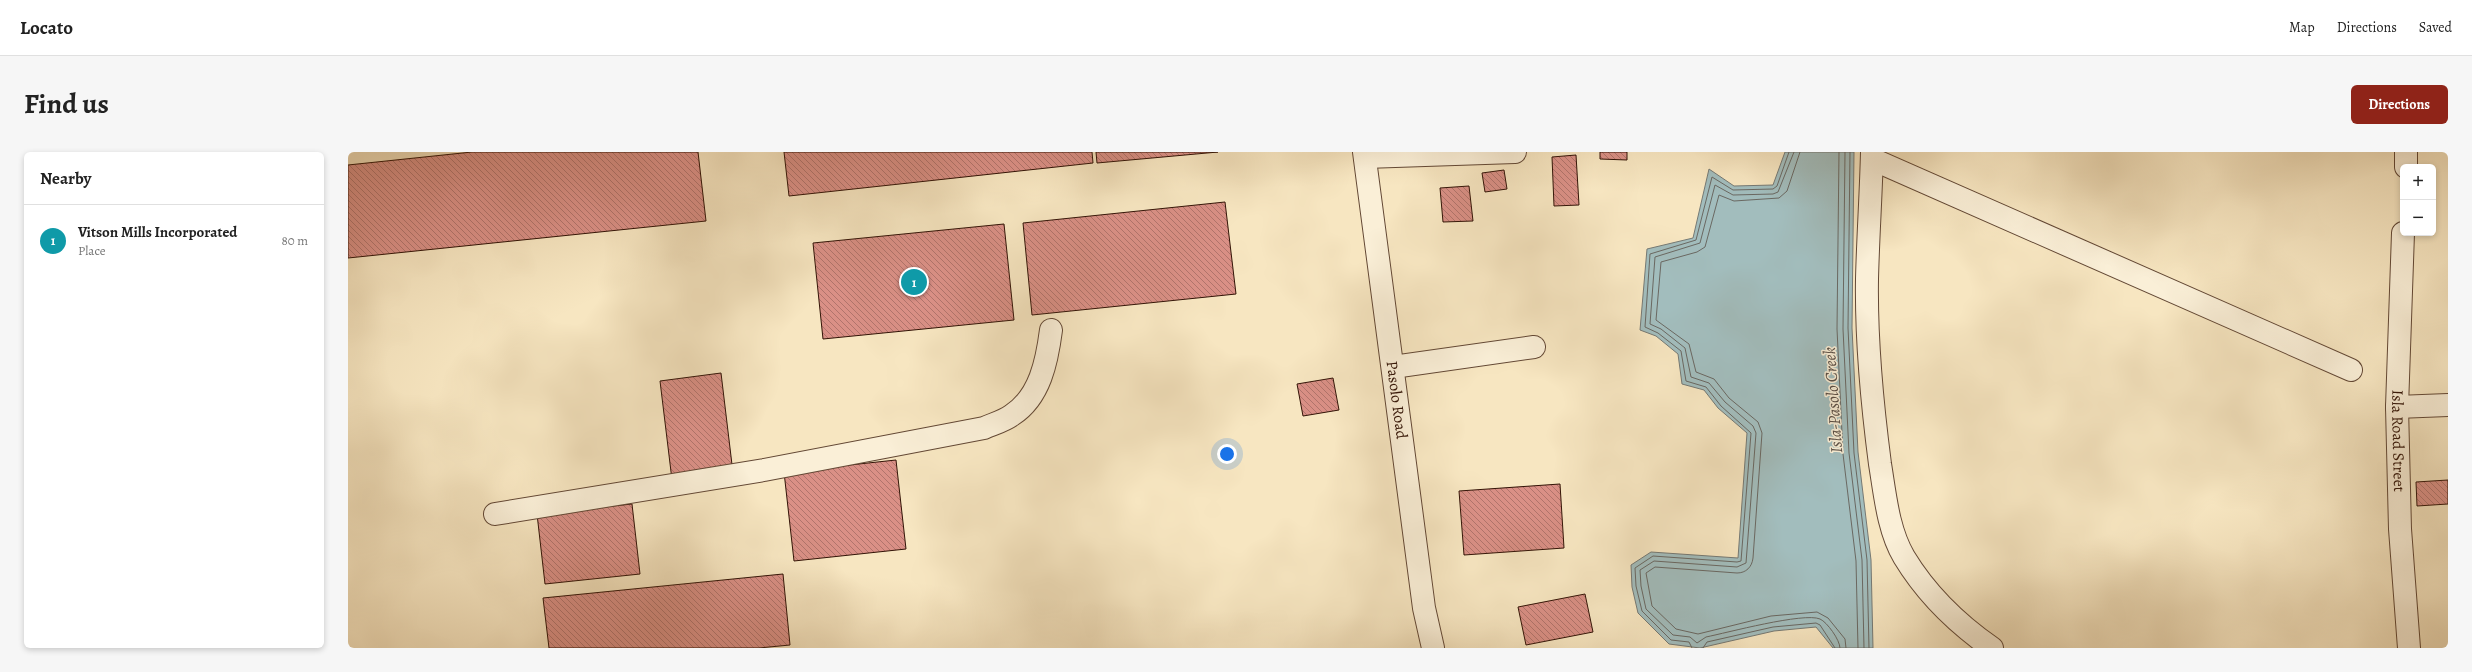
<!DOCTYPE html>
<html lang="en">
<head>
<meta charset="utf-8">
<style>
	:root { --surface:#fff; --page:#f6f6f6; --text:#222; --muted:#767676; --line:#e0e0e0; --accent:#8f2418 }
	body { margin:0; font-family:Alegreya,serif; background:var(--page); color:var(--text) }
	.controls { position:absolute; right:12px; top:12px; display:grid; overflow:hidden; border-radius:6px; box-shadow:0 2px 6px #0003 }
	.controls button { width:36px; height:36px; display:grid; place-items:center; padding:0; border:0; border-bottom:1px solid var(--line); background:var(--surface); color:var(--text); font:20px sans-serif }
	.you { position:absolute; left:879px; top:302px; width:14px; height:14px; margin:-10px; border:3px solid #fff; border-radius:50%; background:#1a73e8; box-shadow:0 0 0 6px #1a73e833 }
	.badge { display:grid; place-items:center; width:26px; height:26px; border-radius:50%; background:var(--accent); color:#fff; font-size:13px; font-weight:700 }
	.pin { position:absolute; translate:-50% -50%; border:2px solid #fff; box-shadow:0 1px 4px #0006 }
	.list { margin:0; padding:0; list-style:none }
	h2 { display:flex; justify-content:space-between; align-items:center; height:52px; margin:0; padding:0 16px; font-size:17px }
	h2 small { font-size:13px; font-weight:400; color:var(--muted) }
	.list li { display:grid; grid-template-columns:26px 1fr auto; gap:12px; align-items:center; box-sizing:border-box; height:72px; padding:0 16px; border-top:1px solid var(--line) }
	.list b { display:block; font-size:15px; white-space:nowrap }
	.list p { margin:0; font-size:13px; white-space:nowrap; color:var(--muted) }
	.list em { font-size:13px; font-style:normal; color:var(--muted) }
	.map { position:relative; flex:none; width:2100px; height:496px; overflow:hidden; border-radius:6px }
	header { display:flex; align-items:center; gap:24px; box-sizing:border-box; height:56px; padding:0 20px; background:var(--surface); border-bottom:1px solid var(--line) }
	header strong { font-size:19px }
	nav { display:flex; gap:22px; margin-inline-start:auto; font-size:14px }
	.intro { display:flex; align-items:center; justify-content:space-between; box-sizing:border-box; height:96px; padding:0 24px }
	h1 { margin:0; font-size:28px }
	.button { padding:10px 18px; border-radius:6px; background:var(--accent); color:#fff; font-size:14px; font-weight:700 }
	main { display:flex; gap:24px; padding:0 24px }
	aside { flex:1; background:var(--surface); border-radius:6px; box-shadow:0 2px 6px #0003 }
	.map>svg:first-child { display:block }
	.water { fill:#a2bdbd; stroke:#757974 }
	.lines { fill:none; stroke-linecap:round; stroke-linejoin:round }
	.shore { stroke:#6a6862; stroke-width:1 }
	.building { fill:url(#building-back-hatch); stroke:#321306 }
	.minor-casing { stroke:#634835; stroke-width:24 }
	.minor { stroke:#faefd7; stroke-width:22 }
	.labels { text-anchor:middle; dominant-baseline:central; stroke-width:3; stroke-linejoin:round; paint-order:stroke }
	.street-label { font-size:16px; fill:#321306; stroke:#faefd7 }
	.water-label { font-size:17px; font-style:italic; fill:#594e46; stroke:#faefd7 }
</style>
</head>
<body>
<header>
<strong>Locato</strong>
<nav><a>Map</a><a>Directions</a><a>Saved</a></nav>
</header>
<div class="intro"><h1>Find us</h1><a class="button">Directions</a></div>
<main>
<aside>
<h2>Nearby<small></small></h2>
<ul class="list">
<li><span class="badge" style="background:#0f9aa8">1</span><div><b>Vitson Mills Incorporated</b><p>Place</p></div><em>80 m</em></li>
</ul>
</aside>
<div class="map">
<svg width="2100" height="496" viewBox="0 0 2100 496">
	<defs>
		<pattern id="building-back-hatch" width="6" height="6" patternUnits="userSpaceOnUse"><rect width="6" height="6" fill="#da9086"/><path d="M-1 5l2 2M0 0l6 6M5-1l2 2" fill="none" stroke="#b1746c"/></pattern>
	</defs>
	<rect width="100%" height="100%" fill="#f7e6c1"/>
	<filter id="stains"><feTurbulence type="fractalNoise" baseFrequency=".005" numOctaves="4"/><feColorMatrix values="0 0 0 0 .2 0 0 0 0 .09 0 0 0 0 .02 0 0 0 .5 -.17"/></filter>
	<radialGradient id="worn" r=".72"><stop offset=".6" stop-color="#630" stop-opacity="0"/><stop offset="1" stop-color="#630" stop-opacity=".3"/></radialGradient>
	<path class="water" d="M1437,0H1506L1504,176L1510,300L1523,408L1525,496H1485L1468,475L1426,479L1352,496L1321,492L1290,461L1284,435L1283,413L1303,400L1390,406L1399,281L1370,256L1356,238L1334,232L1330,202L1308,184L1292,178L1299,97L1345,86L1361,17L1386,34L1425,33Z"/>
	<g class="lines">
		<g class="shore">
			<path d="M1446,0L1430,40L1425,42L1385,43L1367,33L1352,91L1307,105L1302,172L1313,177L1337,196L1343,225L1361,231L1377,250L1405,274L1408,281L1398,411L1389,415L1306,409L1292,418L1293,434L1298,457L1325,483L1342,485L1349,491L1358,485C1378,481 1456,460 1472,467C1479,470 1492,488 1492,496"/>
			<path d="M1452,0L1439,39L1431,46L1386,49L1371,43L1357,95L1349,100L1313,110L1308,168L1341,192L1348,220L1366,227L1381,246L1410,270L1414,281L1405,406C1404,415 1398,421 1389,421L1307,415L1298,421L1304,454L1328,477L1350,482L1423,464L1469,460L1480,466L1497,487L1498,496"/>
			<path d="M1491,0L1489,177L1495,302L1508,409L1510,496"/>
			<path d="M1497,0L1495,177L1501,301L1514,408L1516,496"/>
			<path d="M1502,0L1500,176L1506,301L1519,408L1521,496"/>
			<path d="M1344,496L1341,490L1323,488L1294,459L1288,434L1287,416L1305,404L1389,410L1393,409L1403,281L1373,254L1358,235L1338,229L1333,199L1310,181L1297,175L1302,102L1348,88L1364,25L1385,38L1425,37L1429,34L1441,0"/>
			<path d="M1355,496L1359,490L1425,475L1468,471L1472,473L1487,496"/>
		</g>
	</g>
	<g class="building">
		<path d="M124,0H350L358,69L0,106V13Z"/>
		<path d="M436,0H744L745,11L441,44Z"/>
		<path d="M748,0H870L749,11Z"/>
		<path d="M1252,0H1279V8L1252,7Z"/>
		<path d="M1228,3L1231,53L1206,54L1204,5Z"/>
		<path d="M1156,18L1159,37L1137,40L1134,21Z"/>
		<path d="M1121,34L1125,69L1095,70L1092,36Z"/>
		<path d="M877,50L888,142L684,163L675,71Z"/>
		<path d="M656,72L666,168L475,187L465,91Z"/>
		<path d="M373,221L385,321L324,328L312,229Z"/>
		<path d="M985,226L991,258L955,264L949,232Z"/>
		<path d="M548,308L558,397L446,409L436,320Z"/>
		<path d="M2100,328V352L2069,354L2068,330Z"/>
		<path d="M1212,332L1216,396L1116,403L1111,339Z"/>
		<path d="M284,352L292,422L197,432L189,362Z"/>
		<path d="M435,422L442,493L411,496H201L195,446Z"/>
		<path d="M1237,442L1245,480L1178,493L1170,455Z"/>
	</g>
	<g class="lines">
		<g class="minor-casing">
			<g id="minor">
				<path id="s1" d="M1016,0L1076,456L1085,496"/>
				<path d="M1524,0C1523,42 1520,85 1519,127C1518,188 1524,251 1532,312C1537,342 1540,378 1556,405C1579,443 1608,471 1644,496"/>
				<path d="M1017,5L1167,0"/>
				<path d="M1524,7L2003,218"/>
				<path d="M2058,15V0"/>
				<path id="s2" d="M2055,81L2049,255L2052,377L2061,496"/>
				<path d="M1045,215L1186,195"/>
				<path d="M2049,255L2100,253"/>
				<path d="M147,362L416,318L636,276C645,272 656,269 664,263C692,245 699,209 703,178"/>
			</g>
		</g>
		<use href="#minor" class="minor"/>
	</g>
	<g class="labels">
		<g class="street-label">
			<text stroke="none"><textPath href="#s1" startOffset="250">Pasolo Road</textPath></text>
			<text stroke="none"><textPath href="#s2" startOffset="208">Isla Road Street</textPath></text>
		</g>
		<g class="water-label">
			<text transform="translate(1485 248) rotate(-94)">Isla-Pasolo Creek</text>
		</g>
	</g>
	<rect width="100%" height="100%" filter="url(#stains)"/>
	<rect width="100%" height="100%" fill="url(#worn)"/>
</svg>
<div class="controls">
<button>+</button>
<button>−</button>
</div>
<div class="you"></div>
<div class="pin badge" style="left:566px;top:130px;background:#0f9aa8">1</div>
</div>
</main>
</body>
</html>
